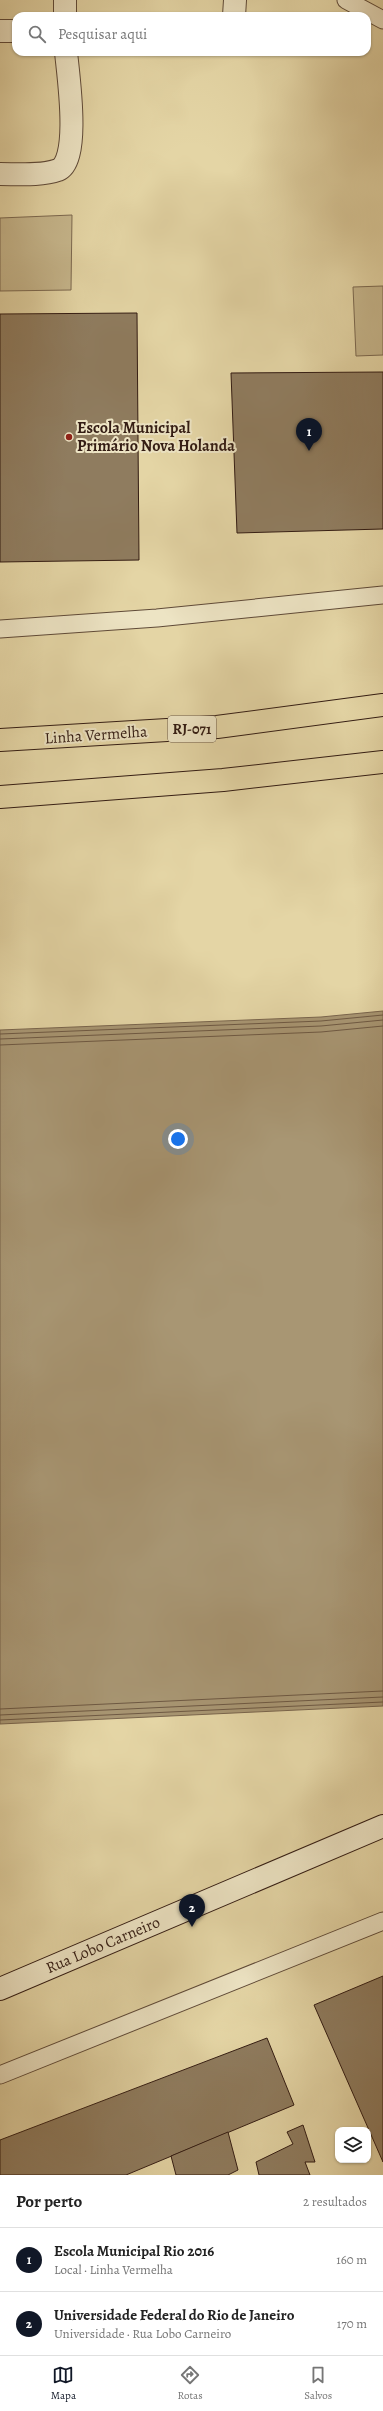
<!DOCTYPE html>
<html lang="pt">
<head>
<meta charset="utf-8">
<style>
	:root { --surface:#fff; --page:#f2f2f2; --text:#222; --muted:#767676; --line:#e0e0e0; --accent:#111827 }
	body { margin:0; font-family:Alegreya,serif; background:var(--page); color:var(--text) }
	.controls { position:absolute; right:12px; bottom:12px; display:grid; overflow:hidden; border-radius:8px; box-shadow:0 1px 3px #0004 }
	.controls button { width:36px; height:36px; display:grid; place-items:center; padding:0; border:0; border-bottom:1px solid var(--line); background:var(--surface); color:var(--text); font:20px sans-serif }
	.you { position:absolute; left:178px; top:1139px; width:14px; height:14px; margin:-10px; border:3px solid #fff; border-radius:50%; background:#1a73e8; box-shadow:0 0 0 6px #1a73e833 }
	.badge { display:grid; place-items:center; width:26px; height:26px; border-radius:50%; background:var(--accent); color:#fff; font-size:13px; font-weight:700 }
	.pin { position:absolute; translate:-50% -33px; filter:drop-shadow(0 1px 2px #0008) }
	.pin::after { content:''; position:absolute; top:21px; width:14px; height:12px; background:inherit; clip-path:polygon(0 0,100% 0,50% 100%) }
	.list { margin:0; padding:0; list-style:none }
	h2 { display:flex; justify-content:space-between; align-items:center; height:52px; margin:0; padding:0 16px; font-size:17px }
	h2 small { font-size:13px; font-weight:400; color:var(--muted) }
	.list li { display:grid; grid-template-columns:26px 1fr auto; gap:12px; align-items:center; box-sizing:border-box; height:64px; padding:0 16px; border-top:1px solid var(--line) }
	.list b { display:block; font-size:15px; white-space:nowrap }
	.list p { margin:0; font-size:13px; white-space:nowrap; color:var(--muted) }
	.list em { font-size:13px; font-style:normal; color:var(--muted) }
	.icon { flex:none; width:22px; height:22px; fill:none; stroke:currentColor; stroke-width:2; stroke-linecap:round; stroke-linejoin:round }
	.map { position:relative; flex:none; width:383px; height:2175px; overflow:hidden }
	.search { position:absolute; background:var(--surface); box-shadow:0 1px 3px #0004; left:12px; right:12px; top:12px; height:44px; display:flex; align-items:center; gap:10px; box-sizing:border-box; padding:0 14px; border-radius:12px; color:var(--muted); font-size:15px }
	.sheet { height:180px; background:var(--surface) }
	nav { display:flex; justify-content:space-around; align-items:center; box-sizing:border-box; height:56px; border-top:1px solid var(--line); background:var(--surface); font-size:11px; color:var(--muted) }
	nav a { display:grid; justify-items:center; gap:2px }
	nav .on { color:var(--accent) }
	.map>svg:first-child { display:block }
	.green { fill:#c6b68c; stroke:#7c6950 }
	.water { fill:#a89673; stroke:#79654d }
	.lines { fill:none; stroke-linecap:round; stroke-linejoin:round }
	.shore { stroke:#6e5943; stroke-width:1 }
	.building { fill:#8f7c5f; stroke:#331c13 }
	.lane-casing { stroke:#5f4a38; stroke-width:19 }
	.street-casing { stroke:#5f4a38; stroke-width:24 }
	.secondary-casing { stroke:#331c13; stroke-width:24 }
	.highway-casing { stroke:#331c13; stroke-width:24 }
	.lane { stroke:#ede4c4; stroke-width:17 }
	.street { stroke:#ede4c4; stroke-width:22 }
	.secondary { stroke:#ede4c4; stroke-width:22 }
	.highway { stroke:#e4d5a5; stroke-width:22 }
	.poi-dot { fill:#8f2418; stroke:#ede4c4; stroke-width:1.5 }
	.labels { text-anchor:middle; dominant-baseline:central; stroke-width:4; stroke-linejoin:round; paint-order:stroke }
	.shield { fill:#ede4c4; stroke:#6b5848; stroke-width:1 }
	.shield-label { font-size:15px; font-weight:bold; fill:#331c13 }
	.poi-label { font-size:16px; font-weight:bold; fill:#331c13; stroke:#ede4c4; text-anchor:start }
	.street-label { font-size:16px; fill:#331c13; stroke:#ede4c4 }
</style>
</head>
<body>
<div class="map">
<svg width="383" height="2175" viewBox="0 0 383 2175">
	<rect width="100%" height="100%" fill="#e4d5a5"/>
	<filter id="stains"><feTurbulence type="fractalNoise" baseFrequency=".005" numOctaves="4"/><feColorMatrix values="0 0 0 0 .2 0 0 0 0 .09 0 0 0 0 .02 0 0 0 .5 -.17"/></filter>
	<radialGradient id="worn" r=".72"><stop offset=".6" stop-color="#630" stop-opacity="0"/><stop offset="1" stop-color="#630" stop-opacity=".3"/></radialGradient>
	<g class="green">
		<path d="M72,215L71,290L0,291V218Z"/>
		<path d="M383,286V355L356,356L353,287Z"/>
	</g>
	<path class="water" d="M383,1011V1706L0,1724V1030L321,1017Z"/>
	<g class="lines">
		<g class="shore">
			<path d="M0,1034L321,1021L383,1015"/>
			<path d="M0,1039L321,1026L383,1020"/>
			<path d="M0,1045L321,1032L383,1026"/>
			<path d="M0,1709L383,1691"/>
			<path d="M0,1715L383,1697"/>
			<path d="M0,1720L383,1702"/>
		</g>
	</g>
	<g class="building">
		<path d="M137,313L139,560L0,562V314Z"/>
		<path d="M383,372V529L237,533L231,373Z"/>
		<path d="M383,1976V2162L314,2005Z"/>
		<path d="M267,2038L294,2105L126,2175H0V2140Z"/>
		<path d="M303,2125L315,2162H305L310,2175H259L256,2162L293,2144L287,2132Z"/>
		<path d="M228,2132L238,2170L228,2175H176L171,2156Z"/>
	</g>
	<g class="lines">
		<g class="lane-casing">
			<g id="lane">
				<path d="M346,0L383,20"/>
				<path d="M0,629L157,618L383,595"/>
				<path d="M0,2075L383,1921"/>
			</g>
		</g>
		<g class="street-casing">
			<g id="street">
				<path d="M65,0V16"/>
				<path d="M234,16L235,0"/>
				<path d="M0,31H16"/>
				<path d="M0,174C18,174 41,176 58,170C81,161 68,74 66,52"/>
			</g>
		</g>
		<g class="secondary-casing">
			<path id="secondary" d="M0,1989L383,1826"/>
		</g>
		<g class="highway-casing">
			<g id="highway">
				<path d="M0,740L217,727L383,705"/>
				<path d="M0,797L223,780L383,762"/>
			</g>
		</g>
		<use href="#lane" class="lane"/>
		<use href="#street" class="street"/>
		<use href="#secondary" class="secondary"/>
		<use href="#highway" class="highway"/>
	</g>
	<circle class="poi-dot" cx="69" cy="437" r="4"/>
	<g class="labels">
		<rect class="shield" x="168" y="716" width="48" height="26" rx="3"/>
		<g class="shield-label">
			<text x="192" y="729">RJ-071</text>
		</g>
		<g class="poi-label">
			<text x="77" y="428">Escola Municipal<tspan x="77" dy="18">Primário Nova Holanda</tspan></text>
		</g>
		<g class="street-label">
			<text transform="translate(96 735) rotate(-4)">Linha Vermelha</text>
			<text transform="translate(103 1945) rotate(-23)">Rua Lobo Carneiro</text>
		</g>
	</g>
	<rect width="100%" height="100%" filter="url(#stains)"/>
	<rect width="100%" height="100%" fill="url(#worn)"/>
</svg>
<div class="controls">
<button><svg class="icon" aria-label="layers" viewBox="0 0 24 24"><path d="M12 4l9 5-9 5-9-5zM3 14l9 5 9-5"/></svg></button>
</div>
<div class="you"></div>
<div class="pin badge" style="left:309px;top:451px">1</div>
<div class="pin badge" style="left:192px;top:1927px">2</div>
<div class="search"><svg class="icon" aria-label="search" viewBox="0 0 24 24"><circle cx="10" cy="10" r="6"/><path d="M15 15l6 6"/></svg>Pesquisar aqui</div>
</div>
<section class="sheet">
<h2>Por perto<small>2 resultados</small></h2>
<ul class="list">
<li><span class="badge">1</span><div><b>Escola Municipal Rio 2016</b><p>Local · Linha Vermelha</p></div><em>160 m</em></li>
<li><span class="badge">2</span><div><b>Universidade Federal do Rio de Janeiro</b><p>Universidade · Rua Lobo Carneiro</p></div><em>170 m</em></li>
</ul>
</section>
<nav>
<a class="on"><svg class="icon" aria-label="map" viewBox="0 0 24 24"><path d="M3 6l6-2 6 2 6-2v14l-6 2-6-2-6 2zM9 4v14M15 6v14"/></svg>Mapa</a>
<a><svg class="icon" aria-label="directions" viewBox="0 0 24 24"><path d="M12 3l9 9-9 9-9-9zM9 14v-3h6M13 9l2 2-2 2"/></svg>Rotas</a>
<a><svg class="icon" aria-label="saved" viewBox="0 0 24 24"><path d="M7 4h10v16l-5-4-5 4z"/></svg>Salvos</a>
</nav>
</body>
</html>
